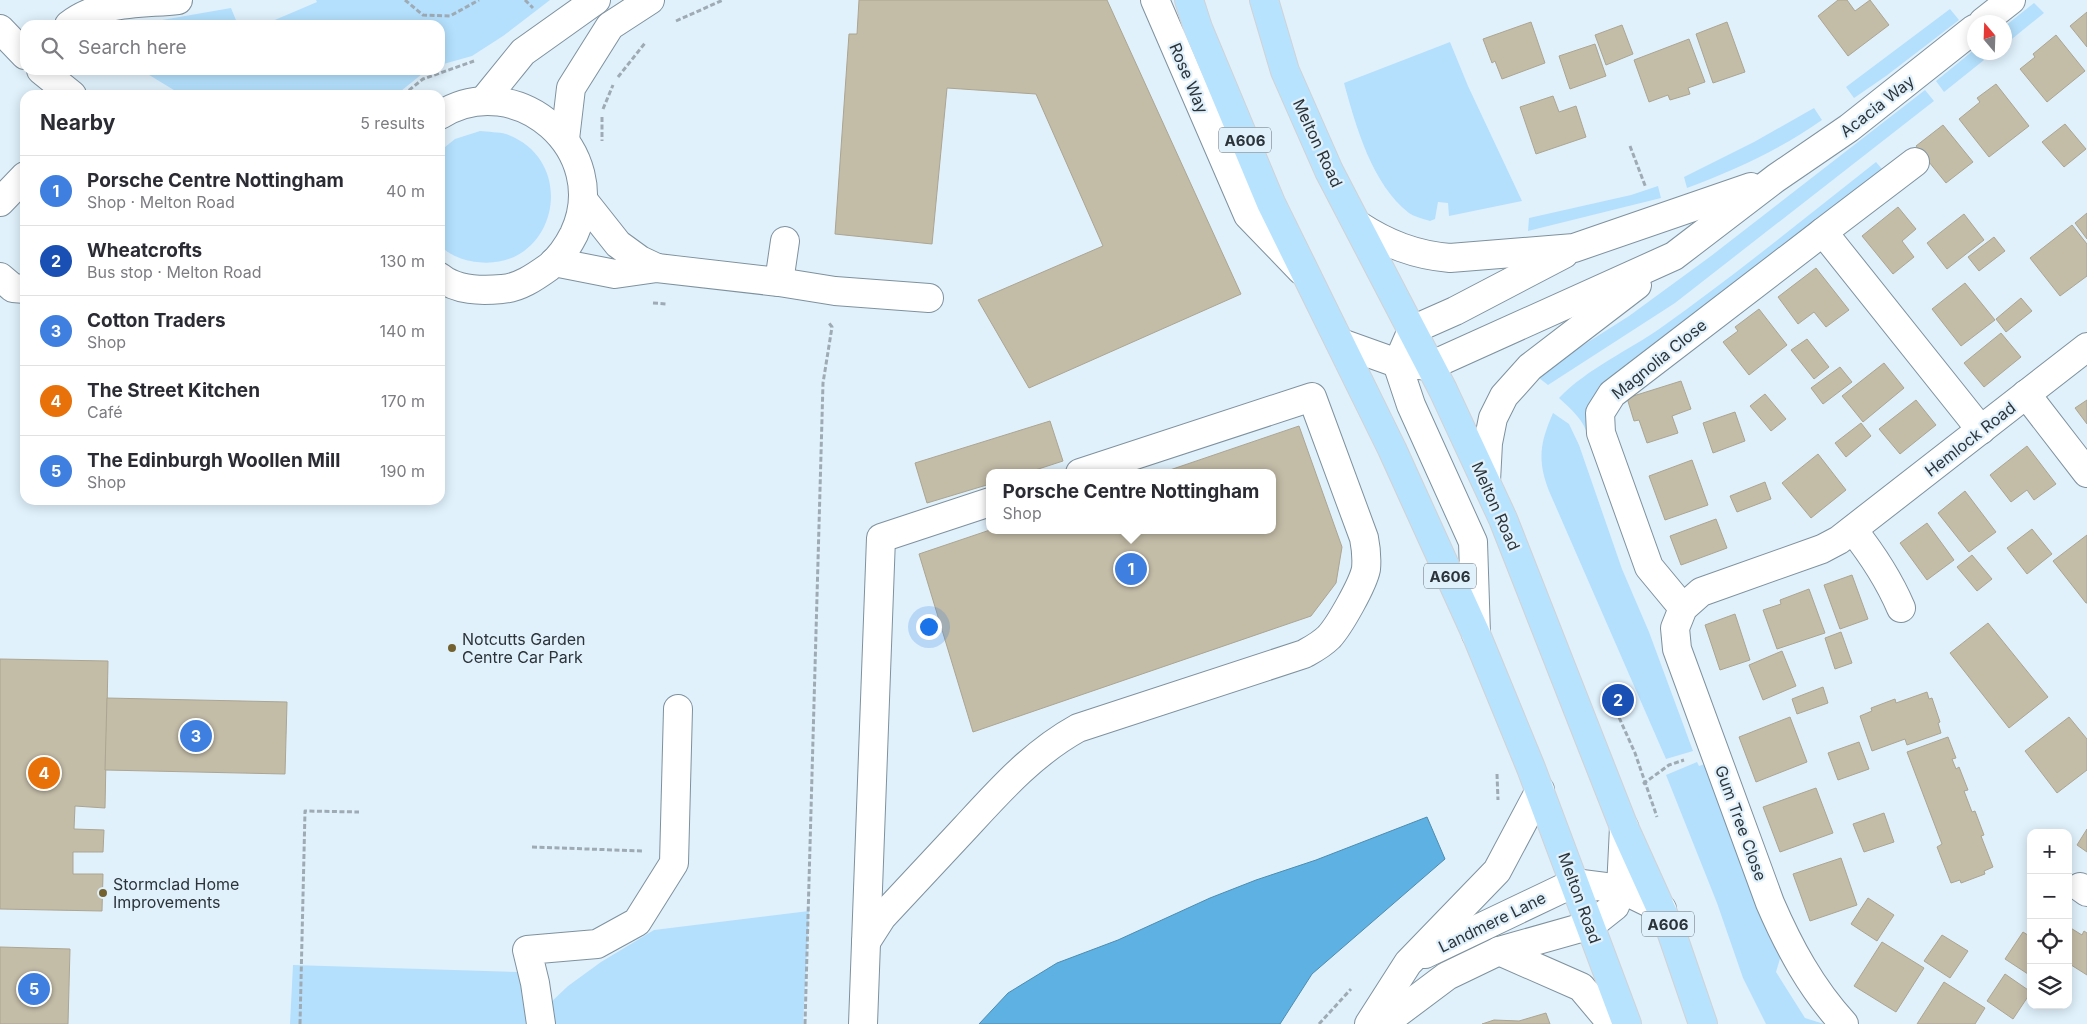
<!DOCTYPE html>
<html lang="en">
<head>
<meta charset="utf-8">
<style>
	:root { --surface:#fff; --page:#f2f2f3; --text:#2b2b33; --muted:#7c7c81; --line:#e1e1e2; --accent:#736230 }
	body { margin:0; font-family:Inter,sans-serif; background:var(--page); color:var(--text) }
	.controls { position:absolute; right:15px; bottom:15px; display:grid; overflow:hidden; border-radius:10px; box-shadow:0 2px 12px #0003 }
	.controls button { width:45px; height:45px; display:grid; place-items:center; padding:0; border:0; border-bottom:1px solid var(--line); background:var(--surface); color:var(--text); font:25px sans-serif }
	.compass { position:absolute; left:1967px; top:15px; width:45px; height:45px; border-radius:50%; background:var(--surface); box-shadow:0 2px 12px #0003; rotate:341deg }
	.you { position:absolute; left:928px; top:626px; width:18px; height:18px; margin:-12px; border:4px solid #fff; border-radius:50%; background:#1a73e8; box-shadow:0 0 0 8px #1a73e833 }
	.badge { display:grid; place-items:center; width:32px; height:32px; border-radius:50%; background:var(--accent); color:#fff; font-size:16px; font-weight:700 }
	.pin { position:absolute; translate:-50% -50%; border:2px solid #fff; box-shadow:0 1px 5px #0006 }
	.popup { position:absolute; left:986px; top:469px; width:290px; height:65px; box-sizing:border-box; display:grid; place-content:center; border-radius:10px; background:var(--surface); filter:drop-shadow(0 1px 4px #0005); font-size:16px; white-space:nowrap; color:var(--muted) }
	.popup b { font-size:19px; color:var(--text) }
	.popup::after { content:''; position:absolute; left:50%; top:100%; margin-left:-10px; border:10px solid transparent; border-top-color:var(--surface) }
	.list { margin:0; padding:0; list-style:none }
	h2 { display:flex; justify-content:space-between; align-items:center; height:65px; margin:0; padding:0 20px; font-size:21px }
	h2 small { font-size:16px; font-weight:400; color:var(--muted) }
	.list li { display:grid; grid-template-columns:32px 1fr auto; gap:15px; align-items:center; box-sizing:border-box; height:70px; padding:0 20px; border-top:1px solid var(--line) }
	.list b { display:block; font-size:19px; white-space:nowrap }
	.list p { margin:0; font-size:16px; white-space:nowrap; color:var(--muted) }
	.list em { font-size:16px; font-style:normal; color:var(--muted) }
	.icon { flex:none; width:28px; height:28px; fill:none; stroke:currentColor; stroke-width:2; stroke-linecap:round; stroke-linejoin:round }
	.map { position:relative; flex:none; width:2087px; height:1024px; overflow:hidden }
	.search { position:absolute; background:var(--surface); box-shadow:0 2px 12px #0003; left:20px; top:20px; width:425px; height:55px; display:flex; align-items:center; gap:12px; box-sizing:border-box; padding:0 18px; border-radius:15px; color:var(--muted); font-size:19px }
	.panel { position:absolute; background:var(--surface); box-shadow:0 2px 12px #0003; left:20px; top:90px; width:425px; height:415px; border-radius:15px }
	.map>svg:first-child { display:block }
	.green { fill:#b4e0fd }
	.water { fill:#5db1e3; stroke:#4e8cb0 }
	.building { fill:#c3bca7; stroke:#aca591 }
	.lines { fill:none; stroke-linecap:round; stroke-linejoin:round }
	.minor-casing { stroke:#7e919e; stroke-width:30 }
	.major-casing { stroke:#d1d2d4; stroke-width:30 }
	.path { stroke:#9eabb4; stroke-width:3; stroke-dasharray:5 2.5; stroke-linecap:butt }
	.minor { stroke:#fff; stroke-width:28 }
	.major { stroke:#b8e3fe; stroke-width:28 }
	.poi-dot { fill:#736230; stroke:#e0f1fc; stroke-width:2 }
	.labels { text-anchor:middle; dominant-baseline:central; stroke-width:4.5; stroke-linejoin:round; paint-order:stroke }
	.shield { fill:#e0f1fc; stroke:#626d74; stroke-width:1 }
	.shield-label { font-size:15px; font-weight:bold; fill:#2c343a }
	.street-label { font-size:16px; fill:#2c343a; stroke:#e0f1fc }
	.poi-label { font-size:16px; fill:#2c343a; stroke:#e0f1fc; text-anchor:start }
</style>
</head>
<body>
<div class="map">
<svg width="2087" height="1024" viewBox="0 0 2087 1024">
	<rect width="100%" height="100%" fill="#e0f1fc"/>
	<g class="green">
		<path d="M316,0H550L503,36L472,56L440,65V25H263L317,2Z"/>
		<path d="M2034,3L2044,13L2007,43L2005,40V26Z"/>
		<path d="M231,8L238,25H104L162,20Z"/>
		<path d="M1950,9L1959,20L1886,76L1854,98L1846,87Z"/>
		<path d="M1450,42L1468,86L1522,201L1449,216L1448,203L1438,202L1435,219L1430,221C1424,219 1415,217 1409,213C1372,184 1356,127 1344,83Z"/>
		<path d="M1974,50V52L1978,53L1984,60L1944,92L1936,81Z"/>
		<path d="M141,70H427L396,95H182Z"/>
		<path d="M1925,90L1934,101L1675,303L1548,385L1539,378L1563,358L1629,316L1711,256Z"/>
		<path d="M1814,108L1822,120C1781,149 1735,170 1687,188L1684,177L1754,142Z"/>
		<path d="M480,131C488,132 499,132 506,134C581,161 556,272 477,262C465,261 448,255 440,245V151L455,139Z"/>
		<path d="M1876,162L1882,169L1750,273L1588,437C1585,421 1571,409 1559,398C1588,368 1628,351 1662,327C1735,275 1805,218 1876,162Z"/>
		<path d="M1658,186L1661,198L1528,231L1529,218L1631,195Z"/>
		<path d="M1553,413L1569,424L1579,445L1622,569L1649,632L1693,751L1666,759L1549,491C1537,460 1540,443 1553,413Z"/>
		<path d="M1697,762L1699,766L1708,763L1782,952L1776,972L1805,1018L1824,1024H1766L1743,978L1717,903L1666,775Z"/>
		<path d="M809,911L803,1024H550L548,1005L568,986L601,962L654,930Z"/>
		<path d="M293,965L520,972L526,1024H290Z"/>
	</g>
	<path class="water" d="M1427,817L1445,859L1312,974L1280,1024H979L1008,993L1057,963L1118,940L1210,898L1256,880L1316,860Z"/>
	<g class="building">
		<path d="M859,0H1107L1241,294L1029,388L978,300L1103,246L1036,94L947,88L932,244L835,234L849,34H857Z"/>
		<path d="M1838,0H1847L1855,11L1870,0L1889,25L1848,56L1818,16Z"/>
		<path d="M2087,12V47L2070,26Z"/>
		<path d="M1531,22L1545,63L1502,79L1495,61L1492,63L1483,39Z"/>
		<path d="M1727,22L1745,72L1713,83L1696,34Z"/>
		<path d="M1622,25L1633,54L1606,65L1595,35Z"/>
		<path d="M2056,35L2085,71L2047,102L2020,69L2035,57L2033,54Z"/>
		<path d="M1689,39L1705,82L1688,88L1690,94L1670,100L1668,95L1649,102L1634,60Z"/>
		<path d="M1595,44L1606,76L1570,89L1559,56Z"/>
		<path d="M1996,84L2029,126L1989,157L1959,119L1980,102L1977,98Z"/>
		<path d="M1553,96L1559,112L1576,106L1586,137L1536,154L1520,107Z"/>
		<path d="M2065,124L2086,149L2064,167L2042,142Z"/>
		<path d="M1943,125L1973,162L1946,183L1916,146Z"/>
		<path d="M1898,207L1916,229L1902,241L1914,257L1893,274L1862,236Z"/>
		<path d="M2087,213V239L2075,223Z"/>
		<path d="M1964,214L1984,240L1947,269L1927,243Z"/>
		<path d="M2072,225L2087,244V276L2060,296L2030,258Z"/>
		<path d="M1994,237L2005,251L1979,271L1968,257Z"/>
		<path d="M1816,268L1849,310L1826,327L1814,312L1798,324L1778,297Z"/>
		<path d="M1965,283L1995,320L1961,346L1932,309Z"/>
		<path d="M2021,298L2032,311L2006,332L1996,319Z"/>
		<path d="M1759,309L1787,345L1749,375L1723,342L1738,331L1735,327Z"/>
		<path d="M2001,333L2021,357L1984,387L1964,363Z"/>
		<path d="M1807,339L1829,367L1814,379L1791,350Z"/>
		<path d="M1884,363L1904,388L1863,422L1842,396Z"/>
		<path d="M1840,367L1852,382L1823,404L1811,388Z"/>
		<path d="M1681,381L1691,409L1672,416L1678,433L1647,443L1639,420L1634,421L1627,398Z"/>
		<path d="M1765,394L1786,419L1771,431L1750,406Z"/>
		<path d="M1916,400L1936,425L1900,454L1879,429Z"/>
		<path d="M2087,400V424L2075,408Z"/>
		<path d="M1735,412L1745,441L1713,453L1703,423Z"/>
		<path d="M1050,421L1063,461L1026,473H990V484L927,503L915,463Z"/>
		<path d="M1861,423L1871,436L1846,457L1835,443Z"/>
		<path d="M1299,426L1342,547L1336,583L1311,616L973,732L919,554L990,530H1272V473H1161Z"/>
		<path d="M2027,446L2056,484L2034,500L2027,490L2011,502L1990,475Z"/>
		<path d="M1818,454L1846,490L1811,518L1782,483Z"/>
		<path d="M1692,460L1708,505L1665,520L1649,476Z"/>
		<path d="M1765,482L1771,499L1737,512L1730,496Z"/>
		<path d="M1965,491L1996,532L1969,552L1938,513Z"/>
		<path d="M1716,519L1727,548L1681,565L1670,536Z"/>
		<path d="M1927,523L1954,560L1927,580L1900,543Z"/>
		<path d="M2032,529L2052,554L2027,574L2007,548Z"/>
		<path d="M2087,535V603H2086L2053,561Z"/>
		<path d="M1972,555L1992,579L1977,591L1957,567Z"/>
		<path d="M1852,575L1868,619L1840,629L1824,585Z"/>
		<path d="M1809,589L1825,633L1777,649L1763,610L1781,604L1780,600Z"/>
		<path d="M1735,614L1750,660L1720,670L1705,625Z"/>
		<path d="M1988,623L2048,697L2009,728L1950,653Z"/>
		<path d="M1841,632L1852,663L1835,669L1825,638Z"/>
		<path d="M1782,651L1796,686L1763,700L1749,665Z"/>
		<path d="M0,659L108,661L105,808L75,806L74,829L104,830L103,852H73V874H103L102,911L0,909Z"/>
		<path d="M1823,687L1828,703L1797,714L1792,699Z"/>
		<path d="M1927,692L1929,699L1932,698L1940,722L1938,723L1941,733L1907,745L1905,739L1872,751L1860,716L1872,711L1871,708L1895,699L1896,703Z"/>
		<path d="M107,698L287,702L285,774L105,770Z"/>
		<path d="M1790,717L1807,762L1756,782L1739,737Z"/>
		<path d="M2069,717L2087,739V770L2057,793L2025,751Z"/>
		<path d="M1948,737L1956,758L1952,759L1956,769L1959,767L1968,790L1964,791L1972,812L1975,811L1984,835L1981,836L1993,867L1984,871L1985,874L1961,883L1960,880L1951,883L1937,847L1942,844L1907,752Z"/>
		<path d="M1859,742L1869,769L1838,780L1828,753Z"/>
		<path d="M1816,788L1833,833L1780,852L1763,807Z"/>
		<path d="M1884,813L1894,842L1864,852L1853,824Z"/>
		<path d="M2087,829V852L2077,845Z"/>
		<path d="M1841,858L1857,905L1810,921L1793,874Z"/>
		<path d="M1868,898L1894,915L1877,941L1851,924Z"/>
		<path d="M2069,927L2082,935L2084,931L2087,933V975L2068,963Z"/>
		<path d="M2023,932L2031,937V976L2005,959Z"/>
		<path d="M1942,935L1968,951L1950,978L1924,961Z"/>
		<path d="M1882,942L1924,968L1896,1012L1854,986Z"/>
		<path d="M0,947L70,949L68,1024H0Z"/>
		<path d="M2005,974L2031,992L2013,1019L1987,1001Z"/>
		<path d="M1944,982L1985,1008L1975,1024H1917Z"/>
		<path d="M1546,1013L1550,1024H1482L1494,1020L1519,1021Z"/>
	</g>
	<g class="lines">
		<g class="minor-casing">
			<g id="minor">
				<path d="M1155,0L1248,215L1301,270"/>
				<path d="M1983,22L2011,0"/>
				<path d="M69,25C99,1 141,4 178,0"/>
				<path d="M0,29L25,55"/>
				<path d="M41,70L72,95"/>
				<path d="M484,100L523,52L596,0"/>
				<path d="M440,115C517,67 613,151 574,234C568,246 560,258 549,267C535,277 519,288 502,289C481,291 457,291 440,277"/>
				<path d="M565,139L571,88L610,26L650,0"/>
				<path d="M584,201L618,244L640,260L657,268"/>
				<path d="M0,202L25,176"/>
				<path d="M1358,225C1387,244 1415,255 1450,258L1574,248L1751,187"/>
				<path d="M1823,232L1915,162"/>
				<path d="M554,262L615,274L657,268L779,282L835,291L929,298"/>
				<path d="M0,277L13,288L25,289"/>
				<path d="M779,282L785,241"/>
				<path d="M1341,343L1397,363L1430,366L1674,256L1776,178L1849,128L1974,29"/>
				<path d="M1402,353L1412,330L1455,311L1564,254"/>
				<path d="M1397,363L1411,405L1473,542L1476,634"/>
				<path d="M2026,394L2087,473"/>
				<path d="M1486,481L1488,443L1493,418L1504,396L1530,367L1637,285"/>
				<path d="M1853,530C1872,554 1889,580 1901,608"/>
				<path d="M1683,608L1649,567L1601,433L1600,413L1612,394L1823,232L1981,430"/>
				<path d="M2080,887L2087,892"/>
				<path d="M866,942L882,917C910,887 938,857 966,827C1001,789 1033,753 1078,728L1304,654C1313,649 1321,645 1329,637C1340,625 1363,584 1366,569C1367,558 1366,548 1364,538L1312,397L1080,473"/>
				<path d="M1499,951L1581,987L1612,1024"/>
				<path d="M1425,954L1574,883L1621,889L1662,909"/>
				<path d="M541,1024L535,983L527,950L597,944L637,922L674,863L678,709"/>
				<path d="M863,1024L881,538L990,502"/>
				<path d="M1369,1024L1408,963L1497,871L1540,790"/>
				<path d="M1383,1024L1447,976L1499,951L1591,925L1615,906L1621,889L1624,827"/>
				<path d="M1844,1024C1811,988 1789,947 1770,903L1677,649L1675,628L1683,608L1701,592L1822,549L1839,540L2087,347"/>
			</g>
		</g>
		<g class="major-casing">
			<g id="major">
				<path d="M1189,0L1198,28L1271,203L1392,449L1476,634L1531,768L1627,1024"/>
				<path d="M1264,0L1285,71L1329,171L1443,390L1503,519L1624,827L1671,931L1703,1024"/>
			</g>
		</g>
		<g class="path">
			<path d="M405,0L423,15L450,16L479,0"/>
			<path d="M525,0L533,8"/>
			<path d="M676,21L723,0"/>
			<path d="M618,77L645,43"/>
			<path d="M403,95L423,79L474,61"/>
			<path d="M603,109L613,85"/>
			<path d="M602,117V141"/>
			<path d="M1630,146L1646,188"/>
			<path d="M653,303L667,304"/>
			<path d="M1613,704L1635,753L1657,817"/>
			<path d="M1497,774L1498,800"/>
			<path d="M1643,784L1669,765L1684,760"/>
			<path d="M532,847L643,851"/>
			<path d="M300,1024L305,811L359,812"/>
			<path d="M805,1024L823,383L832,327L829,323"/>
			<path d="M1319,1024L1351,989"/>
		</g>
		<use href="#minor" class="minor"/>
		<use href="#major" class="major"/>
	</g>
	<g class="poi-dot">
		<circle cx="452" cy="648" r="5"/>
		<circle cx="103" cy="893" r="5"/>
	</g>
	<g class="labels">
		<g class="shield">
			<rect x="1219" y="127.5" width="52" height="25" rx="4"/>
			<rect x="1424" y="563.5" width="52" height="25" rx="4"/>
			<rect x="1642" y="911.5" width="52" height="25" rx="4"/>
		</g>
		<g class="shield-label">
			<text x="1245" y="140">A606</text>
			<text x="1450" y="576">A606</text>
			<text x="1668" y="924">A606</text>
		</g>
		<g class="street-label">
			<text transform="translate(1189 78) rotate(67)">Rose Way</text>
			<text transform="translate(1877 106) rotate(-38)">Acacia Way</text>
			<text transform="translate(1318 143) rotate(65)">Melton Road</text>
			<text transform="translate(1659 359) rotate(-39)">Magnolia Close</text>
			<text transform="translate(1970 439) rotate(-38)">Hemlock Road</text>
			<text transform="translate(1496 506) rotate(66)">Melton Road</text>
			<text transform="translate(1741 823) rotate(70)">Gum Tree Close</text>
			<text transform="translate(1580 898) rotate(70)">Melton Road</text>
			<text transform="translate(1492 922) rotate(-26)">Landmere Lane</text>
		</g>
		<g class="poi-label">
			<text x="462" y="639">Notcutts Garden<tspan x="462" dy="18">Centre Car Park</tspan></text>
			<text x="113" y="884">Stormclad Home<tspan x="113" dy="18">Improvements</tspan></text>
		</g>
	</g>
</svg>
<div class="controls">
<button>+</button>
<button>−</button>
<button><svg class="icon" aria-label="locate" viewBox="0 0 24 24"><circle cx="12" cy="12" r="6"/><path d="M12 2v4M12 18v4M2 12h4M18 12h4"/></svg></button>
<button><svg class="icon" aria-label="layers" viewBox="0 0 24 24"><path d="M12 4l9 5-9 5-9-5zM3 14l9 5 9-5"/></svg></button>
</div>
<svg class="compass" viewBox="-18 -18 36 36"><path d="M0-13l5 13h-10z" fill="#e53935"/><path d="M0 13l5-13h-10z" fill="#7c7c81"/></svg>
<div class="you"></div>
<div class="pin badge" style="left:1131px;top:569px;background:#3f7fe0">1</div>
<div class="popup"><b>Porsche Centre Nottingham</b>Shop</div>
<div class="pin badge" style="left:1618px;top:700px;background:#1a4fb4">2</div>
<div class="pin badge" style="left:196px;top:736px;background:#3f7fe0">3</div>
<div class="pin badge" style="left:44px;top:773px;background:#e8710a">4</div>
<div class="pin badge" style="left:34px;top:989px;background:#3f7fe0">5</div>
<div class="search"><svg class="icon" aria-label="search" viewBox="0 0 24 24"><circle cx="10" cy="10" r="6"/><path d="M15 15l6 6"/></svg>Search here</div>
<section class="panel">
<h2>Nearby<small>5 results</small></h2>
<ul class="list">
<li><span class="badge" style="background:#3f7fe0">1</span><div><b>Porsche Centre Nottingham</b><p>Shop · Melton Road</p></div><em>40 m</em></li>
<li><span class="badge" style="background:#1a4fb4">2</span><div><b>Wheatcrofts</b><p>Bus stop · Melton Road</p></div><em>130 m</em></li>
<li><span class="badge" style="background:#3f7fe0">3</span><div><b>Cotton Traders</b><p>Shop</p></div><em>140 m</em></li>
<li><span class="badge" style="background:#e8710a">4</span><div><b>The Street Kitchen</b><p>Café</p></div><em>170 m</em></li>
<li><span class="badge" style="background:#3f7fe0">5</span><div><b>The Edinburgh Woollen Mill</b><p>Shop</p></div><em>190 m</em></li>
</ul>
</section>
</div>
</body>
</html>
